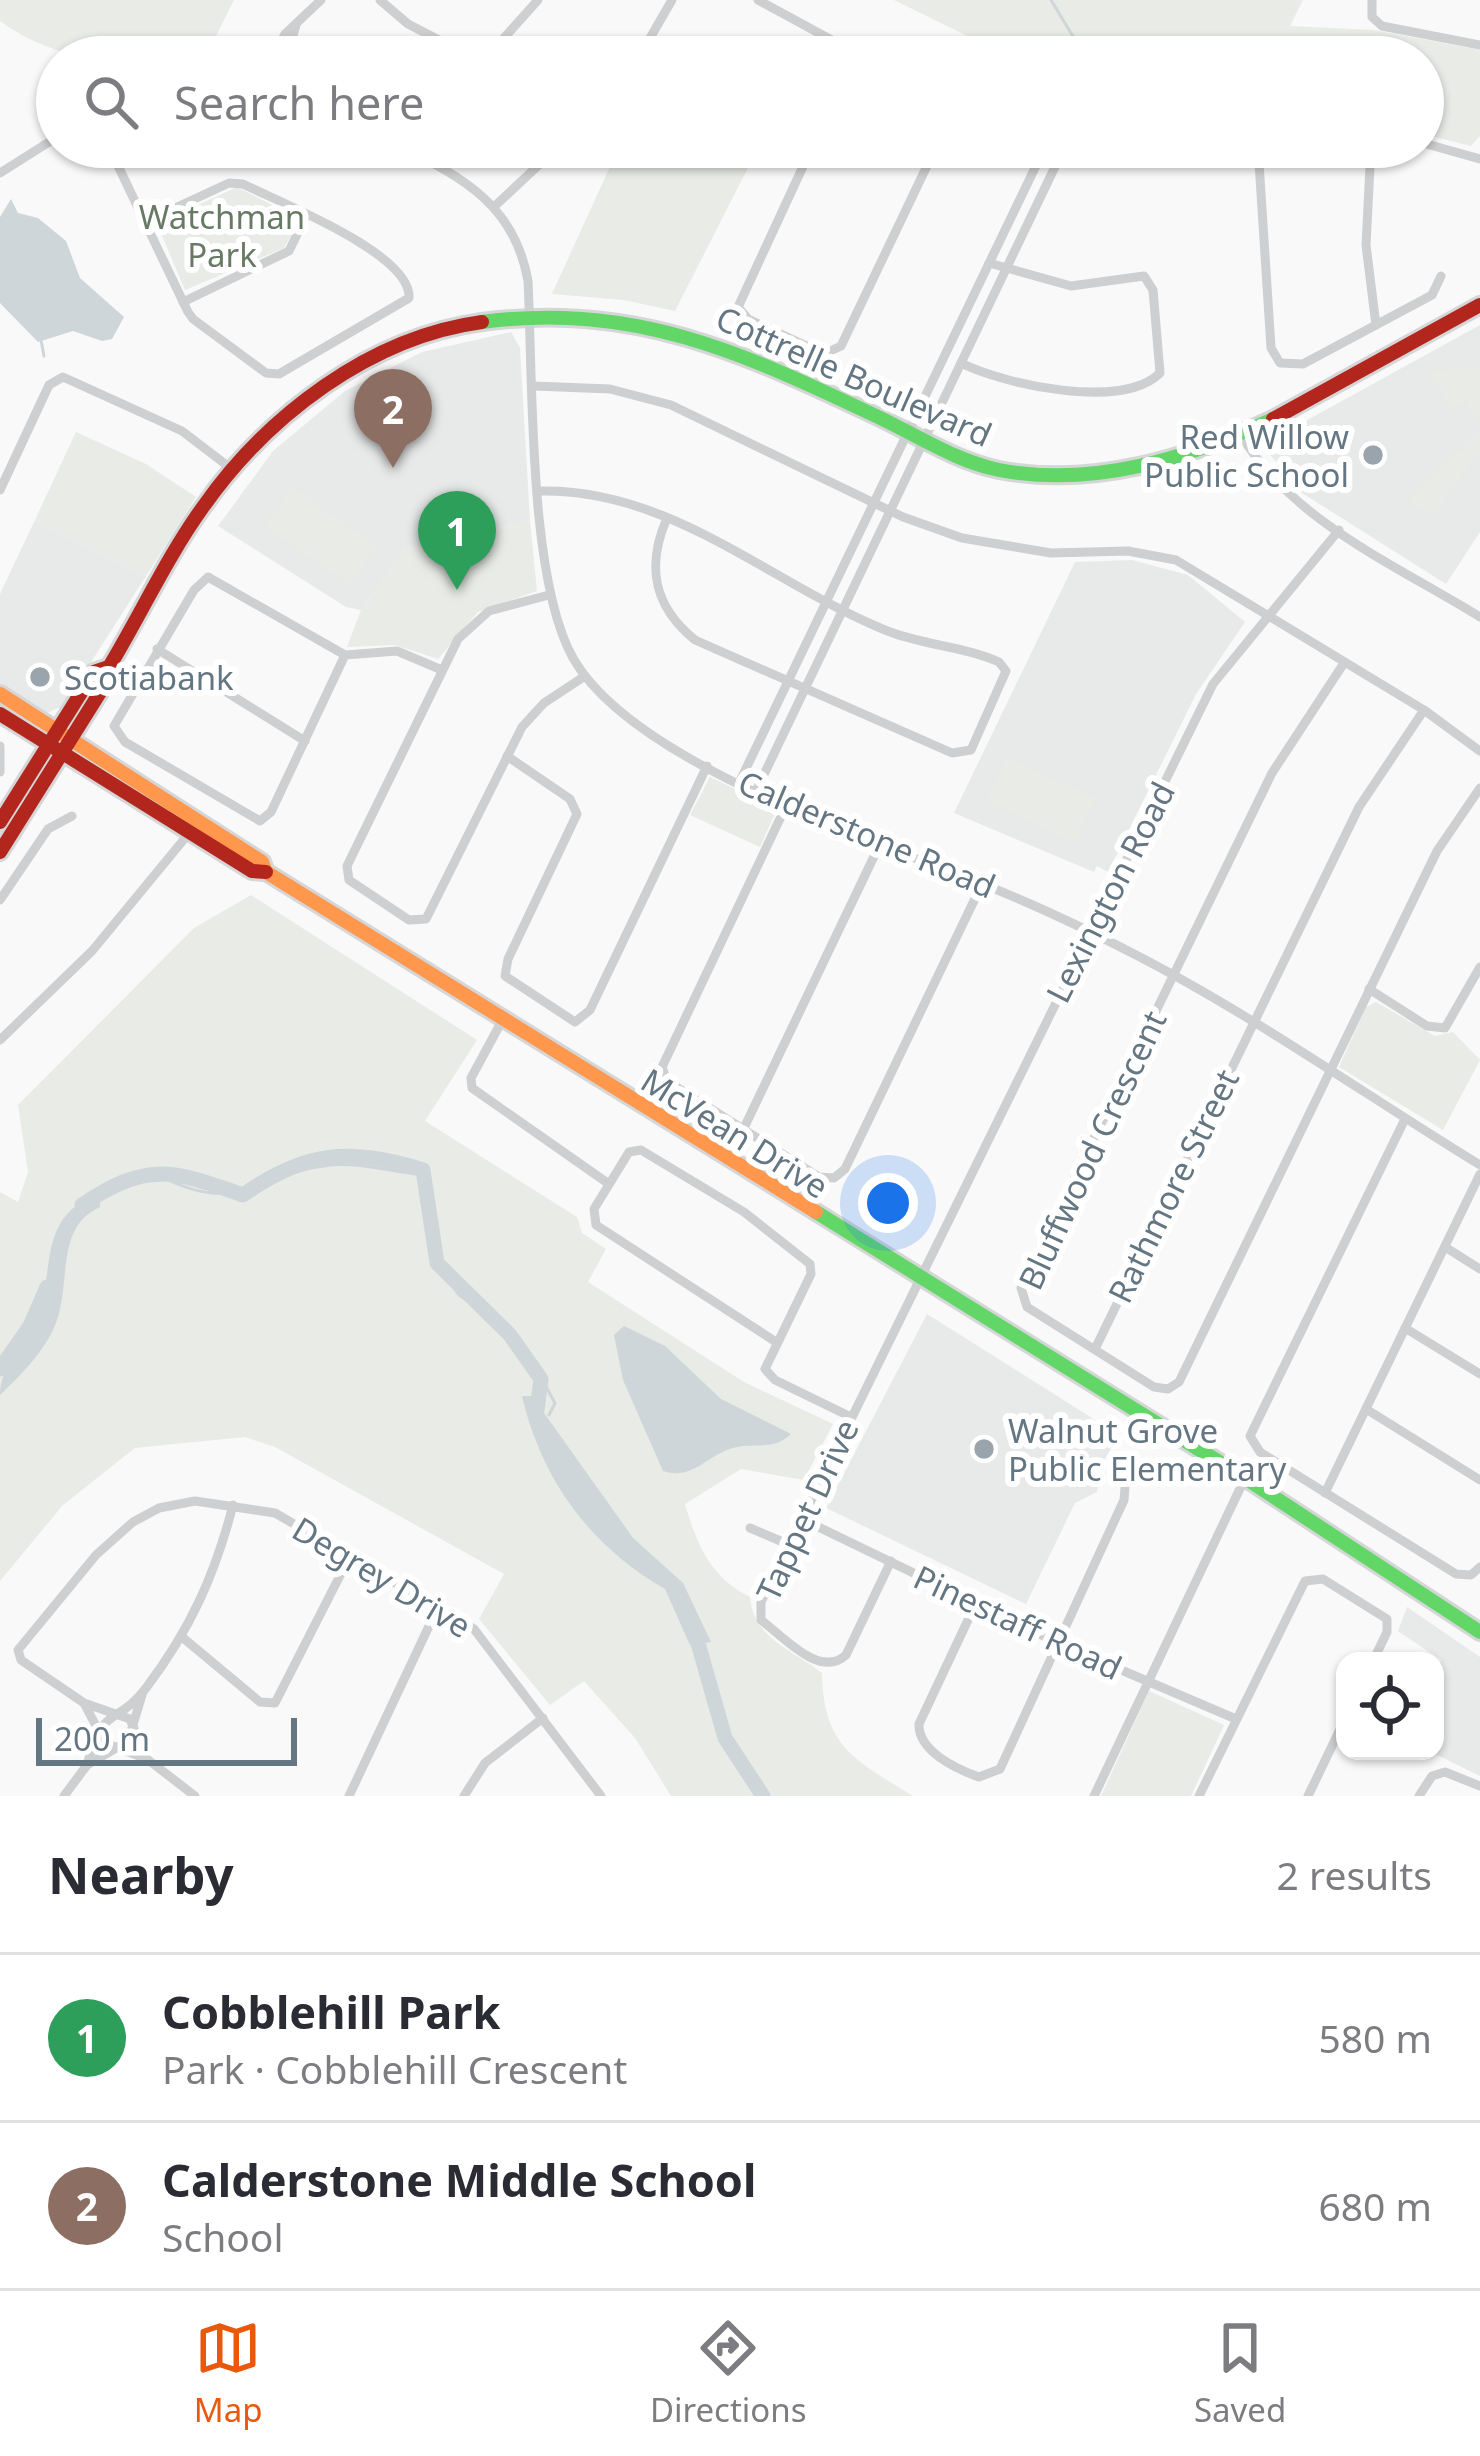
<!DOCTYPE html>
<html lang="en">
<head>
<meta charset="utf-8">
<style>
	:root { --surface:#fff; --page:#f7f7f7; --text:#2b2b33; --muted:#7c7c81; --line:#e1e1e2; --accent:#ea580c }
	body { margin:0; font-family:"Noto Sans",sans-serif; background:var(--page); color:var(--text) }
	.controls { position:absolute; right:36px; bottom:36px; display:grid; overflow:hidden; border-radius:24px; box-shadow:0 3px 9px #0004 }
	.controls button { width:108px; height:108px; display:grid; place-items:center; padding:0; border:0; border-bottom:3px solid var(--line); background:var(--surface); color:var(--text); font:60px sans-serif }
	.scale { position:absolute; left:36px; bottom:30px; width:261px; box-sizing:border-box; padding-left:12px; border:6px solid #657683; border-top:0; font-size:33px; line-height:42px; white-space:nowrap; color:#657683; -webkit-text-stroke:9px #fff; paint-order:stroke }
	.you { position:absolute; left:888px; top:1203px; width:42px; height:42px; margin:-30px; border:9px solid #fff; border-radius:50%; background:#1a73e8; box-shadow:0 0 0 18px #1a73e833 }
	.badge { display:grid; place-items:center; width:78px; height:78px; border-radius:50%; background:var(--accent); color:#fff; font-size:39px; font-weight:700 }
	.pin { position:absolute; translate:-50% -99px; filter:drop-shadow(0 3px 6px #0008) }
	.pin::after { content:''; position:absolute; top:63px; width:42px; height:36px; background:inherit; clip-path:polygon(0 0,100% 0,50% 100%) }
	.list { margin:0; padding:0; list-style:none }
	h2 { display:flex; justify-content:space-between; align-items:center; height:156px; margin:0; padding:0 48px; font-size:51px }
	h2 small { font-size:39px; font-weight:400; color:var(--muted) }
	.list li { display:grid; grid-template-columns:78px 1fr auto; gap:36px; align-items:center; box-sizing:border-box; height:168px; padding:0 48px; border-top:3px solid var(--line) }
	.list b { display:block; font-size:45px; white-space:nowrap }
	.list p { margin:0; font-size:39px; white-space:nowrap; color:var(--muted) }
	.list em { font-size:39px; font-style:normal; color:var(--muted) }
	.icon { flex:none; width:66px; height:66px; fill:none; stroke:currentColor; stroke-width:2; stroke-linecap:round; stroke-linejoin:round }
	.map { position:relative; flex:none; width:1480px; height:1796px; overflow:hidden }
	.search { position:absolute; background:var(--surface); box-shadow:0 3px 9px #0004; left:36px; right:36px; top:36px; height:132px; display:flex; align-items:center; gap:30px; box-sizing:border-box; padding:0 42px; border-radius:66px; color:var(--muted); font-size:45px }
	.sheet { height:492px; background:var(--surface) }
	nav { display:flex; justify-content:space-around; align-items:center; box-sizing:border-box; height:168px; border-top:3px solid var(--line); background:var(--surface); font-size:33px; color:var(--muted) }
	nav a { display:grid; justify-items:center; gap:6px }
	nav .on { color:var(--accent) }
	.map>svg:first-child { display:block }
	.built { fill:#e8e9e9 }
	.green { fill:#e8ebe6 }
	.water { fill:#ced6d9 }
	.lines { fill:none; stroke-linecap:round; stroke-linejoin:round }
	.stream { stroke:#ced6d9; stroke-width:3 }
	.river { stroke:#ced6d9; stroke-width:15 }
	.fast-casing { stroke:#d5d6d7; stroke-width:20 }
	.slow-casing { stroke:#d5d6d7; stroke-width:20 }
	.jam-casing { stroke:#d5d6d7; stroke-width:20 }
	.street { stroke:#cecfd0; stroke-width:9 }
	.fast { stroke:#63d668; stroke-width:14 }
	.slow { stroke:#ff974d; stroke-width:14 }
	.jam { stroke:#b3261e; stroke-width:14 }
	.poi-dot { fill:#99a4ac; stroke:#fff; stroke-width:4.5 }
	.labels { text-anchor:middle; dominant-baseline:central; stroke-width:12; stroke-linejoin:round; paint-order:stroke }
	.park-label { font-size:33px; fill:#687a64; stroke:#fff }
	.street-label { font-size:33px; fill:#657683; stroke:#fff }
	.poi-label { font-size:33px; fill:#657683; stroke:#fff; text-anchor:start }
</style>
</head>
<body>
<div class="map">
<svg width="1480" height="1796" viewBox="0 0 1480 1796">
	<rect width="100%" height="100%" fill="#f9f9f9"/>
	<g class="built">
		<path d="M1480,325V532L1446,584L1302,493L1262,445Z"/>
		<path d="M511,332L520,348L530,521L405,549L361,610L346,607L218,526L273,451L345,391L422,352Z"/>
		<path d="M35,520L146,576L63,706L47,713L0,684V594Z"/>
		<path d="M1132,560L1188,575L1245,622L1196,694L1108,872L1097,866L1094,872L954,813L1075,562Z"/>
		<path d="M927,1314L1119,1435L1102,1464L1097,1492L1075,1503L1026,1604L826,1508Z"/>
		<path d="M1407,1607L1480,1657V1776L1429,1751H1435V1674L1441,1660L1398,1631Z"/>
	</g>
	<g class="green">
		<path d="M0,0H234L212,44C138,65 66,69 0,21Z"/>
		<path d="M894,0H1303L1290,26L1374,30L1480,50V136L1471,146L1423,134V57H1010Z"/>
		<path d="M619,147L757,150L675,311L624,300L552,294Z"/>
		<path d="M237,187L294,216L296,226L284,248L185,290L157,224Z"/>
		<path d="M1474,366L1480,370V424L1465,401L1453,410L1426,372Z"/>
		<path d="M1480,431V450L1434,516L1407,501Z"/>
		<path d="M76,432L146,464L196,497L146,576L35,520Z"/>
		<path d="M292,487L377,546L350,585L264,526Z"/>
		<path d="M530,521L537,591L478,612L438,659L395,645L347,647L361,610L405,549Z"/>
		<path d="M1007,757L1096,798L1075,843L986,802Z"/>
		<path d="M710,777L777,809L760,847L690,815Z"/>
		<path d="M251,895L477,1040L425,1121L577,1217L582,1233L606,1249L588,1282L744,1382L833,1424L804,1480L741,1469L685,1504C697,1545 710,1577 750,1597C753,1638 793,1650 822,1673C823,1747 855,1760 913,1796H671L635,1738L584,1681L550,1705L479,1619L504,1574L275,1447L245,1437L135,1448L63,1505L0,1581V1192L18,1202L28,1172L18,1105L194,928Z"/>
		<path d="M1376,1002L1435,1036L1453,1032L1480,1060L1443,1130L1339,1067L1366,1007Z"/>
		<path d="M1149,1691L1224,1725L1191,1796H1101Z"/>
	</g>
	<g class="water">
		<path d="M11,199L18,213L38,218L66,241L80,278L124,317L112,339L102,341L73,331L38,342L0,303V217Z"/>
		<path d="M92,1196L100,1197V1207C57,1226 70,1277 58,1317C49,1347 22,1374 0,1395C0,1363 27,1351 38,1321C54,1274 38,1221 92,1196Z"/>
		<path d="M624,1326L665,1346L721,1399L791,1434C771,1453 752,1440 727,1450C704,1459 691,1480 663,1471L623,1380L614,1335Z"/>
		<path d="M522,1396H532L633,1538L683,1583L711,1642L690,1645L665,1589C593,1548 542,1482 522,1396Z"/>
	</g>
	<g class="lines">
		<g class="stream">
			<path d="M1051,0L1080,48L1098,57"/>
			<path d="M41,340L44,356"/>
			<path d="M100,1197L158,1175C243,1219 255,1172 331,1165C358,1162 390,1171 417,1174L433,1205L443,1271L458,1294L519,1338L555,1403L549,1415"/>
		</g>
		<g class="river">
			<path d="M82,1205C148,1161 171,1170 243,1195C305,1151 351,1147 423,1170L437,1263L510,1335L541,1379L536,1418"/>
			<path d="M0,1369L30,1326L47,1287"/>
			<path d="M694,1629L725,1738L763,1796"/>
		</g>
		<g class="fast-casing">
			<g id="fast">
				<path d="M482,322C633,302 741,352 874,415C915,434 955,461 999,470C1094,488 1188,458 1273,419"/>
				<path d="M816,1212L1245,1478L1480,1632"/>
			</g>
		</g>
		<g class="slow-casing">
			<path id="slow" d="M0,694L262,862L266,872L816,1212"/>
		</g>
		<g class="jam-casing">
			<g id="jam">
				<path d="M1273,419L1480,305"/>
				<path d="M0,714L252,871L266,872"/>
				<path d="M0,822L94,672L109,667"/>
				<path d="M0,852L109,678V667C141,614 167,557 203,507C267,416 370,337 482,322"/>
			</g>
		</g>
		<g class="street">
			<path d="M380,0L408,24L472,57"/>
			<path d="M758,0L863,57"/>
			<path d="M1372,0V17L1382,26L1480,45"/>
			<path d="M274,57L285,34L321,0"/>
			<path d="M287,57L296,25"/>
			<path d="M487,57L538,0"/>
			<path d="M639,57L672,0"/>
			<path d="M1423,143L1480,159"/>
			<path d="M109,147L188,312L193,319L266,373L279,374L409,298C412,254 281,203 243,184L229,183L145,222"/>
			<path d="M401,147C464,178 515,206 528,281C533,379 528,578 573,658C633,764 877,842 990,887C1040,907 1090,931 1138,956C1256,1017 1367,1096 1480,1165"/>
			<path d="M783,147L805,161"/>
			<path d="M812,147L738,307L748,319L824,354L841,346L936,147"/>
			<path d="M1060,147L1116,153L1179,147"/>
			<path d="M1258,147L1271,348L1280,363L1303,364L1432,295L1441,276"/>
			<path d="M1371,147L1366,245L1376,325"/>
			<path d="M0,173L57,137"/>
			<path d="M496,205L558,147"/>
			<path d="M183,302L289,251L306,216"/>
			<path d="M961,363C1003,384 1122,411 1160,373L1153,290L1144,276L1071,286L989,263"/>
			<path d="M534,386L610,389L671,405L903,517L962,538L1051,553L1128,551L1176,560L1424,710L1480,751"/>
			<path d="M1241,435C1293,522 1396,565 1480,617"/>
			<path d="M0,490L49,385L63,377L182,431L233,470"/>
			<path d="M540,491C670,488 770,583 885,630C921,645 963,646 999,662L1006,671L971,750L952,753L695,640C653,606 646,566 667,518"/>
			<path d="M549,595L489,611L458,639L347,866L349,880L409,920L426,919L522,727L544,703L585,676"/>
			<path d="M157,649L305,741"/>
			<path d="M345,655L271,812L260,821L125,742L114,726L194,590L208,577L345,655L397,651L442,670"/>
			<path d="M1344,663L1272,773L1021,1288L1027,1307L1154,1387L1168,1389L1179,1382L1437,851L1480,788"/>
			<path d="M0,746V772"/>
			<path d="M507,756L570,799L577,814L508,959L505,976L575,1022L590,1010L707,766"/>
			<path d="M740,781L1045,147"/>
			<path d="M757,789L1064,148"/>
			<path d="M787,804L662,1067L667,1081L819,1177L834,1178L845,1169L982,884"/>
			<path d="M0,900L48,829L72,816"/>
			<path d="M1369,989L1427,1026L1445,1028L1480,967"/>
			<path d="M503,1019L471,1078L472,1088L609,1184"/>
			<path d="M0,1040L92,951L190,832"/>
			<path d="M1405,1119L1250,1436L1260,1452L1456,1574L1471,1575L1480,1567"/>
			<path d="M743,1130L879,846"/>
			<path d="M1445,1247L1480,1269"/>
			<path d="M1405,1328L1480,1374"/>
			<path d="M776,1342L596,1225L594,1209L629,1152L641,1150L744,1212L810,1264L811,1274L765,1369L775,1380L851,1417"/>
			<path d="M1095,1349L1359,807L1424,710"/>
			<path d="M1366,1409L1480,1480"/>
			<path d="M1325,1493L1480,1174"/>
			<path d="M802,1519L1058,1643L1236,1719"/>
			<path d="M750,1528L790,1545"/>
			<path d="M891,1561L846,1655C820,1679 784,1637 761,1620V1602L1213,684L1339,530"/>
			<path d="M976,1603L919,1724C918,1751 956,1769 979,1777L1000,1769L1124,1500L1126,1474"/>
			<path d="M182,1637L260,1702L275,1703L351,1554"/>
			<path d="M84,1703L105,1743L147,1759"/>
			<path d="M87,1765C105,1700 116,1728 146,1688C190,1630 215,1575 233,1505"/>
			<path d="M64,1796L87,1765L128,1741L142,1695"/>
			<path d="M195,1796L147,1759L130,1719L84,1703L21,1660L18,1650L96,1555L133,1522L159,1508L195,1501L275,1513L474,1629L601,1796"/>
			<path d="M349,1796L438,1607"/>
			<path d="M464,1796L485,1763L543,1718"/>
			<path d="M1094,1796L1245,1478"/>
			<path d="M1199,1796L1305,1581L1323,1579L1387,1619V1632L1373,1661"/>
			<path d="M1308,1796L1345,1719"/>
			<path d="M1419,1796L1432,1776L1445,1772L1480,1786"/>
		</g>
		<use href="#fast" class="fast"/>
		<use href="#slow" class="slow"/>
		<use href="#jam" class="jam"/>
	</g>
	<g class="poi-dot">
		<circle cx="1373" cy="455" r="12"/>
		<circle cx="40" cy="677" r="12"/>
		<circle cx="984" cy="1449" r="12"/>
	</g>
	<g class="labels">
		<g class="park-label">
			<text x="222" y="216">Watchman<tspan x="222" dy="38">Park</tspan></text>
		</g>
		<g class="street-label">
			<text transform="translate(854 376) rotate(24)">Cottrelle Boulevard</text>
			<text transform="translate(867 834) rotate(23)">Calderstone Road</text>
			<text transform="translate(1110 892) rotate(-63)">Lexington Road</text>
			<text transform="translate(735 1133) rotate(32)">McVean Drive</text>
			<text transform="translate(1092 1150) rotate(-65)">Bluffwood Crescent</text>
			<text transform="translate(1173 1186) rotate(-64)">Rathmore Street</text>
			<text transform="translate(807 1510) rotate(-65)">Tappet Drive</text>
			<text transform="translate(382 1577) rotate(31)">Degrey Drive</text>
			<text transform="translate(1018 1622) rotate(25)">Pinestaff Road</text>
		</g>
		<g class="poi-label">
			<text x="1349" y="436" text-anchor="end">Red Willow<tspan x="1349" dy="38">Public School</tspan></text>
			<text x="64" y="677">Scotiabank</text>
			<text x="1008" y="1430">Walnut Grove<tspan x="1008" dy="38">Public Elementary</tspan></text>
		</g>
	</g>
</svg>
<div class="controls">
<button><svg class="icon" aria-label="locate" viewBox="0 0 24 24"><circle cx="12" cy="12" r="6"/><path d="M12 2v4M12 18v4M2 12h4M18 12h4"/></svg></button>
</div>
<div class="scale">200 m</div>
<div class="you"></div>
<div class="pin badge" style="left:457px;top:590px;background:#2e9e5b">1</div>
<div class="pin badge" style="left:393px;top:468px;background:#8d6e63">2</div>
<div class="search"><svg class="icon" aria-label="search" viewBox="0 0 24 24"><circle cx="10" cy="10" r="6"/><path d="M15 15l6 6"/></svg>Search here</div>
</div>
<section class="sheet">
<h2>Nearby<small>2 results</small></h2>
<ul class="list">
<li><span class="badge" style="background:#2e9e5b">1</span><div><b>Cobblehill Park</b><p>Park · Cobblehill Crescent</p></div><em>580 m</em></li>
<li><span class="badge" style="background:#8d6e63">2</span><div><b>Calderstone Middle School</b><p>School</p></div><em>680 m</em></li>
</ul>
</section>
<nav>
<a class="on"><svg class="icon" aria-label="map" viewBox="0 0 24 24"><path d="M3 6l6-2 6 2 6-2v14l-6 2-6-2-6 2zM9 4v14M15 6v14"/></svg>Map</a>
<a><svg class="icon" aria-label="directions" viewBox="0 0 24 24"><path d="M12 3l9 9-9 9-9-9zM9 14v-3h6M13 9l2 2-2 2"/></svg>Directions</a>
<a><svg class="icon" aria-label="saved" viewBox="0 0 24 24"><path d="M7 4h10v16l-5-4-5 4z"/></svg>Saved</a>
</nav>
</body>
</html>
